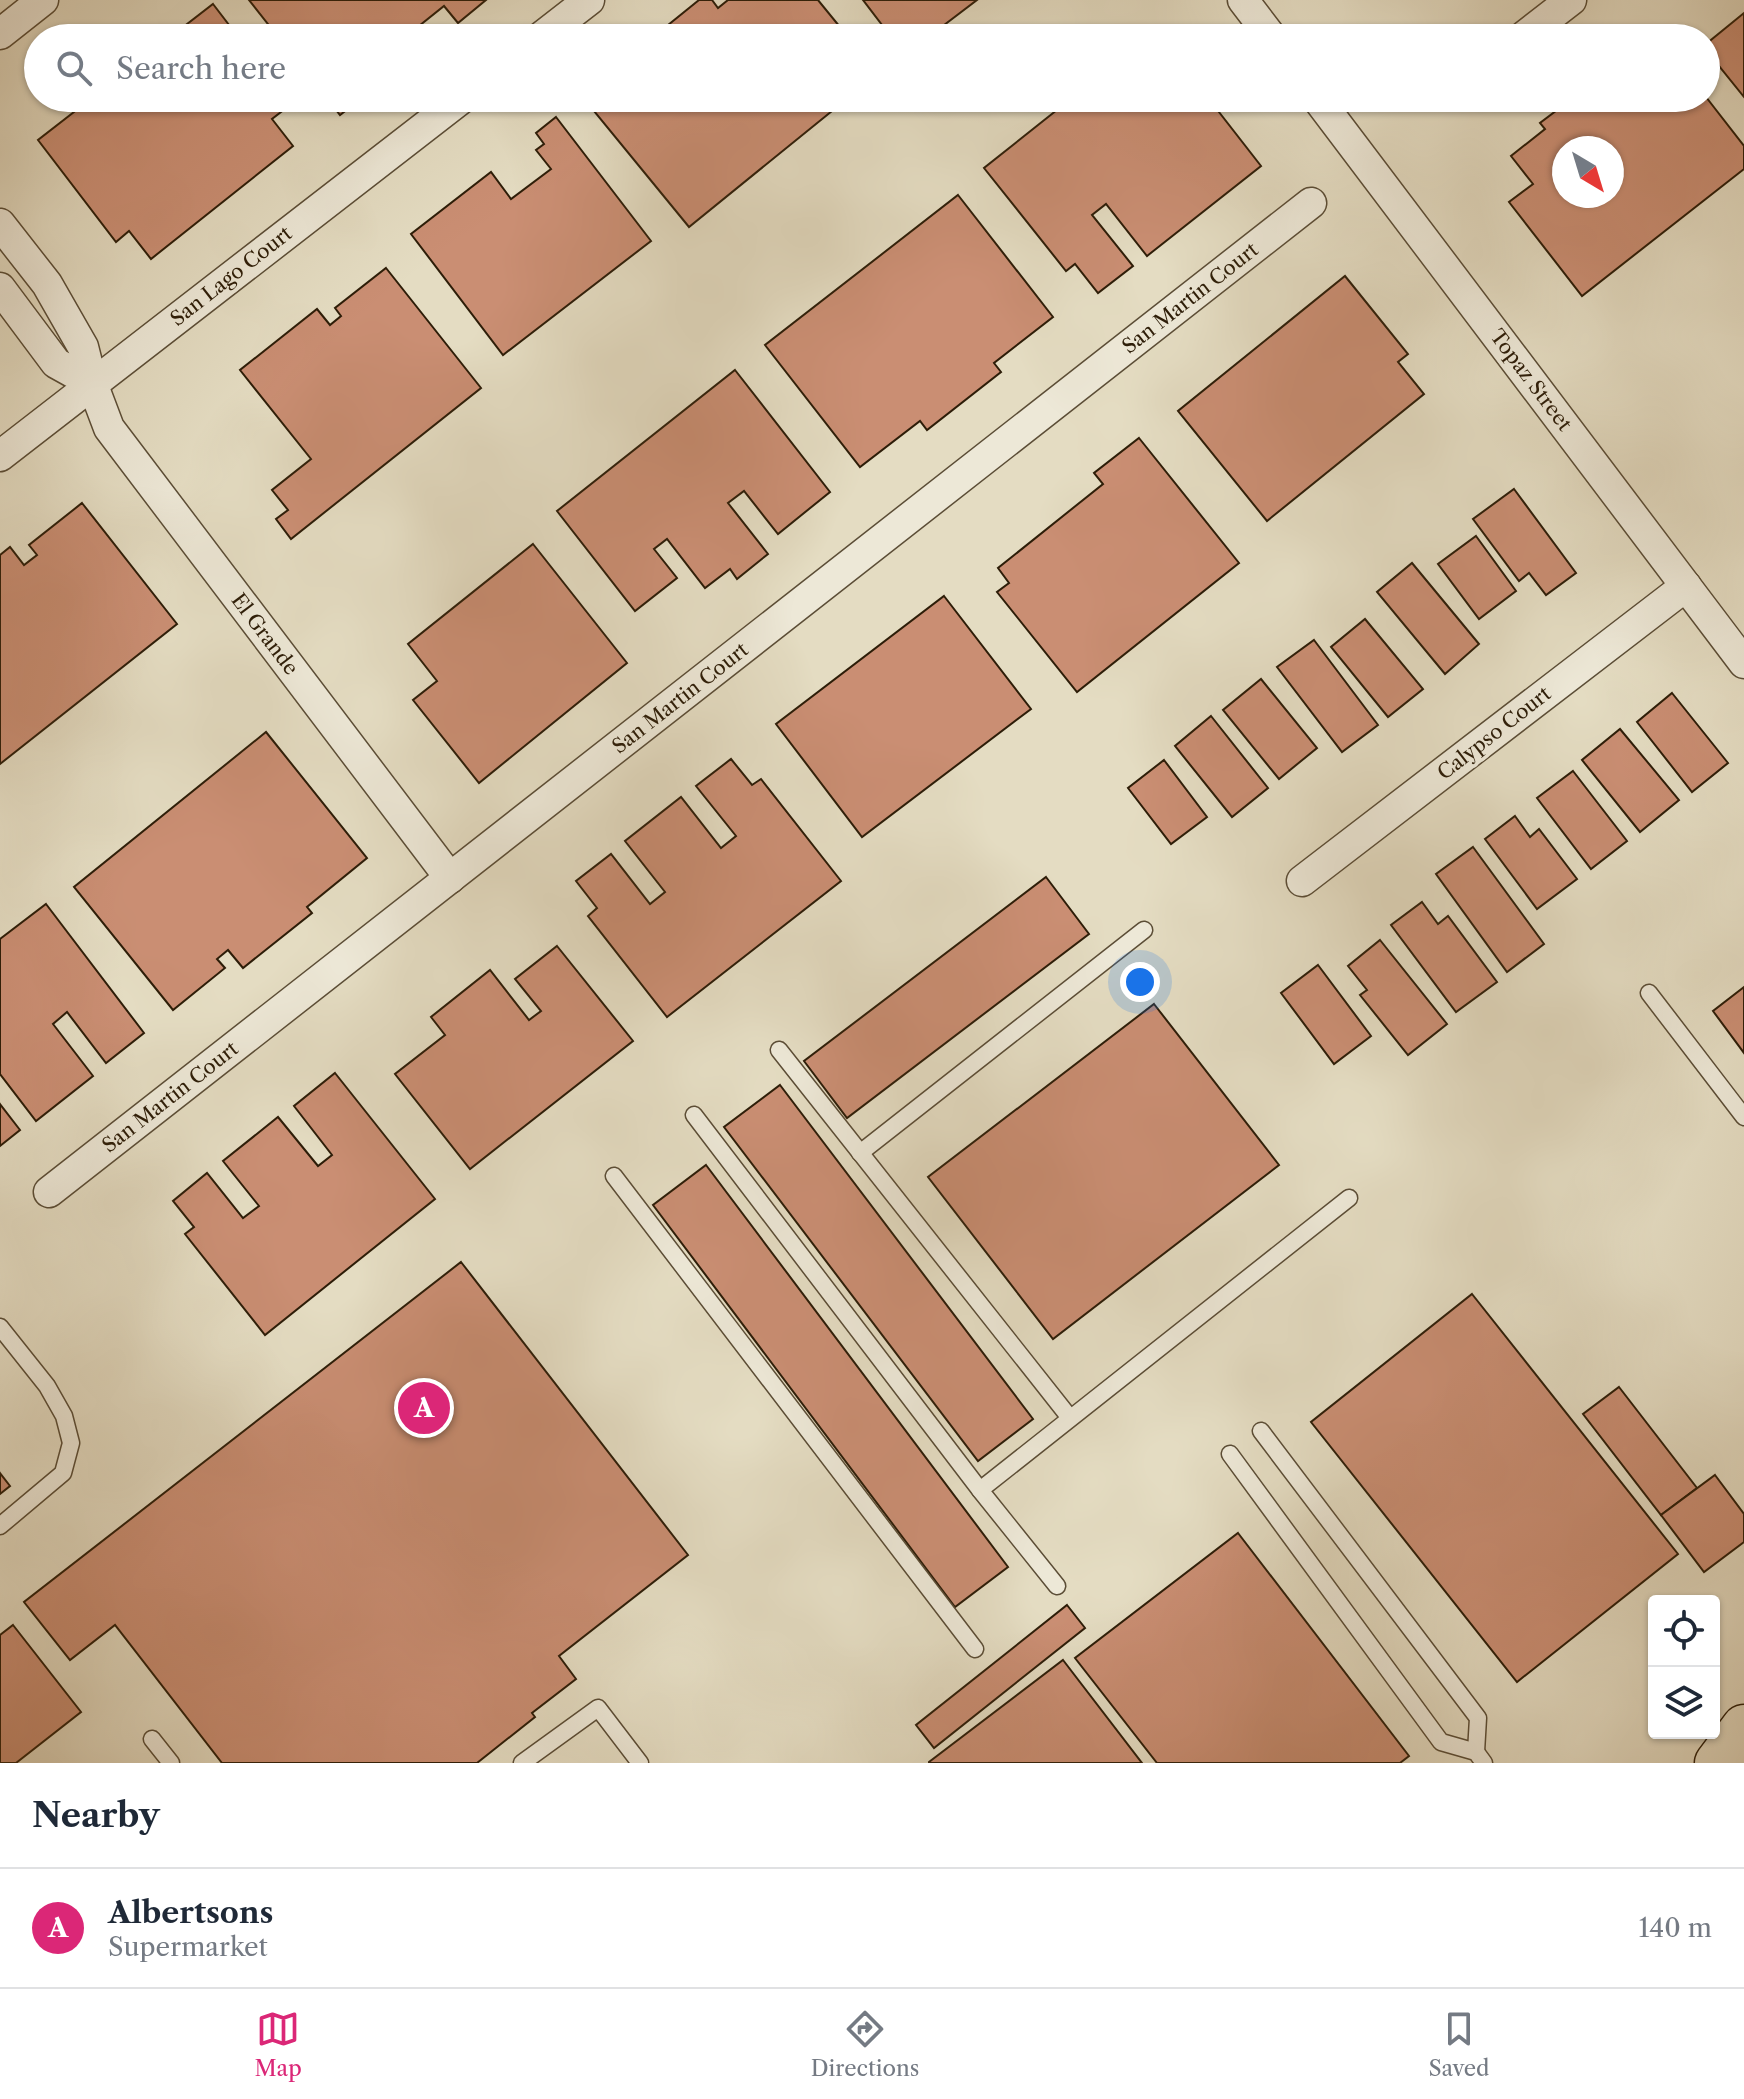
<!DOCTYPE html>
<html lang="en">
<head>
<meta charset="utf-8">
<style>
	:root { --surface:#fff; --page:#f6f6f7; --text:#1f2937; --muted:#747a83; --line:#e0e1e3; --accent:#db2777 }
	body { margin:0; font-family:"Libre Caslon Text",serif; background:var(--page); color:var(--text) }
	.controls { position:absolute; right:24px; bottom:24px; display:grid; overflow:hidden; border-radius:8px; box-shadow:0 2px 6px #0004 }
	.controls button { width:72px; height:72px; display:grid; place-items:center; padding:0; border:0; border-bottom:2px solid var(--line); background:var(--surface); color:var(--text); font:40px sans-serif }
	.compass { position:absolute; left:1552px; top:136px; width:72px; height:72px; border-radius:50%; background:var(--surface); box-shadow:0 2px 6px #0004; rotate:142deg }
	.you { position:absolute; left:1140px; top:982px; width:28px; height:28px; margin:-20px; border:6px solid #fff; border-radius:50%; background:#1a73e8; box-shadow:0 0 0 12px #1a73e833 }
	.badge { display:grid; place-items:center; width:52px; height:52px; border-radius:50%; background:var(--accent); color:#fff; font-size:26px; font-weight:700 }
	.pin { position:absolute; translate:-50% -50%; border:4px solid #fff; box-shadow:0 2px 8px #0006 }
	.list { margin:0; padding:0; list-style:none }
	h2 { display:flex; justify-content:space-between; align-items:center; height:104px; margin:0; padding:0 32px; font-size:34px }
	h2 small { font-size:26px; font-weight:400; color:var(--muted) }
	.list li { display:grid; grid-template-columns:52px 1fr auto; gap:24px; align-items:center; box-sizing:border-box; height:120px; padding:0 32px; border-top:2px solid var(--line) }
	.list b { display:block; font-size:30px; white-space:nowrap }
	.list p { margin:0; font-size:26px; white-space:nowrap; color:var(--muted) }
	.list em { font-size:26px; font-style:normal; color:var(--muted) }
	.icon { flex:none; width:44px; height:44px; fill:none; stroke:currentColor; stroke-width:2; stroke-linecap:round; stroke-linejoin:round }
	.map { position:relative; flex:none; width:1744px; height:1763px; overflow:hidden }
	.search { position:absolute; background:var(--surface); box-shadow:0 2px 6px #0004; left:24px; right:24px; top:24px; height:88px; display:flex; align-items:center; gap:20px; box-sizing:border-box; padding:0 28px; border-radius:44px; color:var(--muted); font-size:30px }
	.sheet { height:224px; background:var(--surface) }
	nav { display:flex; justify-content:space-around; align-items:center; box-sizing:border-box; height:112px; border-top:2px solid var(--line); background:var(--surface); font-size:22px; color:var(--muted) }
	nav a { display:grid; justify-items:center; gap:4px }
	nav .on { color:var(--accent) }
	.map>svg:first-child { display:block }
	.building { fill:#ca8e73; stroke:#2d1d08; stroke-width:2; fill-rule:evenodd }
	.lines { fill:none; stroke-linecap:round; stroke-linejoin:round }
	.lane-casing { stroke:#5b4d36; stroke-width:19 }
	.street-casing { stroke:#5b4d36; stroke-width:33 }
	.primary-casing { stroke:#2d1d08; stroke-width:47 }
	.lane { stroke:#ede8d7; stroke-width:16 }
	.street { stroke:#ede8d7; stroke-width:30 }
	.primary { stroke:#e4dcc2; stroke-width:44 }
	.labels { text-anchor:middle; dominant-baseline:central; stroke-width:7; stroke-linejoin:round; paint-order:stroke }
	.street-label { font-size:20px; fill:#2d1d08; stroke:#ede8d7 }
</style>
</head>
<body>
<div class="map">
<svg width="1744" height="1763" viewBox="0 0 1744 1763">
	<rect width="100%" height="100%" fill="#e4dcc2"/>
	<filter id="stains"><feTurbulence type="fractalNoise" baseFrequency=".0025" numOctaves="4"/><feColorMatrix values="0 0 0 0 .2 0 0 0 0 .09 0 0 0 0 .02 0 0 0 .5 -.17"/></filter>
	<radialGradient id="worn" r=".72"><stop offset=".6" stop-color="#630" stop-opacity="0"/><stop offset="1" stop-color="#630" stop-opacity=".3"/></radialGradient>
	<g class="building">
		<path d="M249,0H486L458,23L444,6L404,38H279Z"/>
		<path d="M699,0H712L718,8L728,0H818L849,38H652Z"/>
		<path d="M863,0H977L927,38H892Z"/>
		<path d="M213,4L239,38H169Z"/>
		<path d="M1744,13V97L1706,50V44Z"/>
		<path d="M1706,97L1744,146V169L1582,296L1509,202L1533,184L1511,156L1545,129L1540,123L1573,98ZM1564,148H1612V196H1564Z"/>
		<path d="M92,98H285L290,105L272,119L293,146L151,259L129,231L116,242L38,140Z"/>
		<path d="M327,98H362L340,115Z"/>
		<path d="M598,98H848L689,227L589,105Z"/>
		<path d="M1072,98H1208L1261,166L1147,256L1106,204L1092,215L1133,266L1098,293L1075,264L1066,271L984,168Z"/>
		<path d="M556,117L651,241L503,355L411,234L491,172L511,199L551,169L536,150L544,144L536,133Z"/>
		<path d="M958,195L1053,317L994,363L1001,372L927,430L920,421L860,467L765,345Z"/>
		<path d="M386,268L481,388L291,539L276,519L288,510L272,490L311,459L240,370L317,309L330,325L341,316L335,308Z"/>
		<path d="M1345,276L1408,354L1398,362L1424,394L1267,521L1178,411Z"/>
		<path d="M735,370L830,492L778,534L744,491L728,503L768,554L737,579L730,569L705,588L667,539L654,549L677,578L635,611L557,511Z"/>
		<path d="M1139,438L1239,563L1077,692L997,592L1009,583L998,568L1103,484L1094,473Z"/>
		<path d="M1514,489L1576,573L1546,595L1529,573L1519,581L1473,519Z"/>
		<path d="M82,503L177,624L0,764V555L10,547L24,565L37,555L29,545Z"/>
		<path d="M1476,536L1516,591L1479,619L1438,564Z"/>
		<path d="M533,544L627,663L479,783L413,700L437,681L408,644Z"/>
		<path d="M1412,563L1479,644L1445,674L1377,592Z"/>
		<path d="M944,596L1031,709L862,837L776,724Z"/>
		<path d="M1365,619L1423,689L1388,717L1331,647Z"/>
		<path d="M1314,640L1378,725L1342,752L1277,667Z"/>
		<path d="M1261,679L1317,748L1279,779L1223,710Z"/>
		<path d="M1672,693L1728,763L1692,792L1637,722Z"/>
		<path d="M1211,716L1268,788L1232,817L1175,746Z"/>
		<path d="M1620,729L1679,800L1640,832L1582,760Z"/>
		<path d="M266,732L367,858L307,907L312,913L243,968L228,950L217,959L225,968L173,1010L74,887Z"/>
		<path d="M731,759L752,785L761,779L841,881L667,1017L588,916L597,908L576,881L611,854L650,904L665,892L625,841L681,797L721,848L736,836L696,786Z"/>
		<path d="M1164,760L1207,817L1171,844L1128,788Z"/>
		<path d="M1573,771L1627,841L1591,869L1537,798Z"/>
		<path d="M1515,816L1530,837L1539,829L1577,879L1537,909L1485,839Z"/>
		<path d="M1473,847L1544,944L1507,972L1436,874Z"/>
		<path d="M1046,877L1089,934L847,1118L804,1061Z"/>
		<path d="M1422,902L1438,924L1448,916L1497,982L1456,1012L1391,925Z"/>
		<path d="M46,904L144,1033L106,1063L67,1012L53,1024L93,1076L36,1121L0,1074V939Z"/>
		<path d="M1380,940L1447,1024L1408,1055L1360,995L1367,990L1348,966Z"/>
		<path d="M557,946L633,1041L470,1169L395,1074L445,1035L431,1017L490,970L529,1020L541,1011L515,979Z"/>
		<path d="M1318,965L1371,1036L1334,1064L1281,993Z"/>
		<path d="M1744,987V1053L1713,1011Z"/>
		<path d="M1154,1004L1279,1165L1053,1339L928,1177Z"/>
		<path d="M335,1073L435,1199L265,1335L185,1234L194,1227L173,1201L207,1173L243,1218L259,1206L223,1161L278,1117L318,1166L332,1155L294,1106Z"/>
		<path d="M780,1085L1033,1419L978,1461L724,1127Z"/>
		<path d="M0,1104L20,1130L0,1146Z"/>
		<path d="M706,1165L1008,1567L955,1607L653,1205Z"/>
		<path d="M461,1262L688,1555L559,1656L576,1679L532,1713L535,1717L477,1763H222L115,1625L70,1660L24,1602Z"/>
		<path d="M1472,1294L1678,1554L1517,1682L1311,1422Z"/>
		<path d="M1619,1387L1697,1488L1661,1515L1583,1414Z"/>
		<path d="M0,1473L10,1486L0,1494Z"/>
		<path d="M1715,1475L1744,1514V1542L1704,1572L1661,1515Z"/>
		<path d="M1238,1533L1409,1756L1400,1763H1157L1075,1658Z"/>
		<path d="M1067,1605L1085,1628L934,1748L916,1725Z"/>
		<path d="M13,1625L81,1712L16,1763H0V1635Z"/>
		<path d="M1063,1660L1142,1763H929V1762Z"/>
	</g>
	<g class="lines">
		<g class="lane-casing">
			<g id="lane">
				<path d="M1649,993L1744,1117"/>
				<path d="M779,1050L1070,1418"/>
				<path d="M694,1115L980,1490"/>
				<path d="M860,1153L1144,930"/>
				<path d="M614,1176L975,1649"/>
				<path d="M0,1327L47,1386L64,1416L71,1443L63,1473L0,1526"/>
				<path d="M1261,1431L1478,1718L1476,1752"/>
				<path d="M1230,1454L1441,1742L1476,1752L1484,1763"/>
				<path d="M1057,1586L980,1490L1349,1198"/>
				<path d="M152,1739L171,1763"/>
				<path d="M522,1763L598,1708L640,1763"/>
			</g>
		</g>
		<g class="street-casing">
			<g id="street">
				<path d="M1243,0L1272,38"/>
				<path d="M0,34L43,0"/>
				<path d="M540,38L589,0"/>
				<path d="M1522,38L1571,0"/>
				<path d="M1317,98L1744,663"/>
				<path d="M0,224L47,284L83,347L92,383L109,428L450,878"/>
				<path d="M0,288L56,363L92,383"/>
				<path d="M0,456L462,98"/>
				<path d="M1302,881L1686,586"/>
				<path d="M49,1192L1311,203"/>
			</g>
		</g>
		<g class="primary-casing">
			<path id="primary" d="M1717,1763L1744,1727"/>
		</g>
		<use href="#lane" class="lane"/>
		<use href="#street" class="street"/>
		<use href="#primary" class="primary"/>
	</g>
	<g class="labels">
		<g class="street-label">
			<text transform="translate(231 276) rotate(-38)">San Lago Court</text>
			<text transform="translate(1190 298) rotate(-38)">San Martin Court</text>
			<text transform="translate(1531 380) rotate(53)">Topaz Street</text>
			<text transform="translate(265 634) rotate(53)">El Grande</text>
			<text transform="translate(680 698) rotate(-38)">San Martin Court</text>
			<text transform="translate(1494 733) rotate(-38)">Calypso Court</text>
			<text transform="translate(170 1097) rotate(-38)">San Martin Court</text>
		</g>
	</g>
	<rect width="100%" height="100%" filter="url(#stains)"/>
	<rect width="100%" height="100%" fill="url(#worn)"/>
</svg>
<div class="controls">
<button><svg class="icon" aria-label="locate" viewBox="0 0 24 24"><circle cx="12" cy="12" r="6"/><path d="M12 2v4M12 18v4M2 12h4M18 12h4"/></svg></button>
<button><svg class="icon" aria-label="layers" viewBox="0 0 24 24"><path d="M12 4l9 5-9 5-9-5zM3 14l9 5 9-5"/></svg></button>
</div>
<svg class="compass" viewBox="-18 -18 36 36"><path d="M0-13l5 13h-10z" fill="#e53935"/><path d="M0 13l5-13h-10z" fill="#747a83"/></svg>
<div class="you"></div>
<div class="pin badge" style="left:424px;top:1408px">A</div>
<div class="search"><svg class="icon" aria-label="search" viewBox="0 0 24 24"><circle cx="10" cy="10" r="6"/><path d="M15 15l6 6"/></svg>Search here</div>
</div>
<section class="sheet">
<h2>Nearby<small></small></h2>
<ul class="list">
<li><span class="badge">A</span><div><b>Albertsons</b><p>Supermarket</p></div><em>140 m</em></li>
</ul>
</section>
<nav>
<a class="on"><svg class="icon" aria-label="map" viewBox="0 0 24 24"><path d="M3 6l6-2 6 2 6-2v14l-6 2-6-2-6 2zM9 4v14M15 6v14"/></svg>Map</a>
<a><svg class="icon" aria-label="directions" viewBox="0 0 24 24"><path d="M12 3l9 9-9 9-9-9zM9 14v-3h6M13 9l2 2-2 2"/></svg>Directions</a>
<a><svg class="icon" aria-label="saved" viewBox="0 0 24 24"><path d="M7 4h10v16l-5-4-5 4z"/></svg>Saved</a>
</nav>
</body>
</html>
